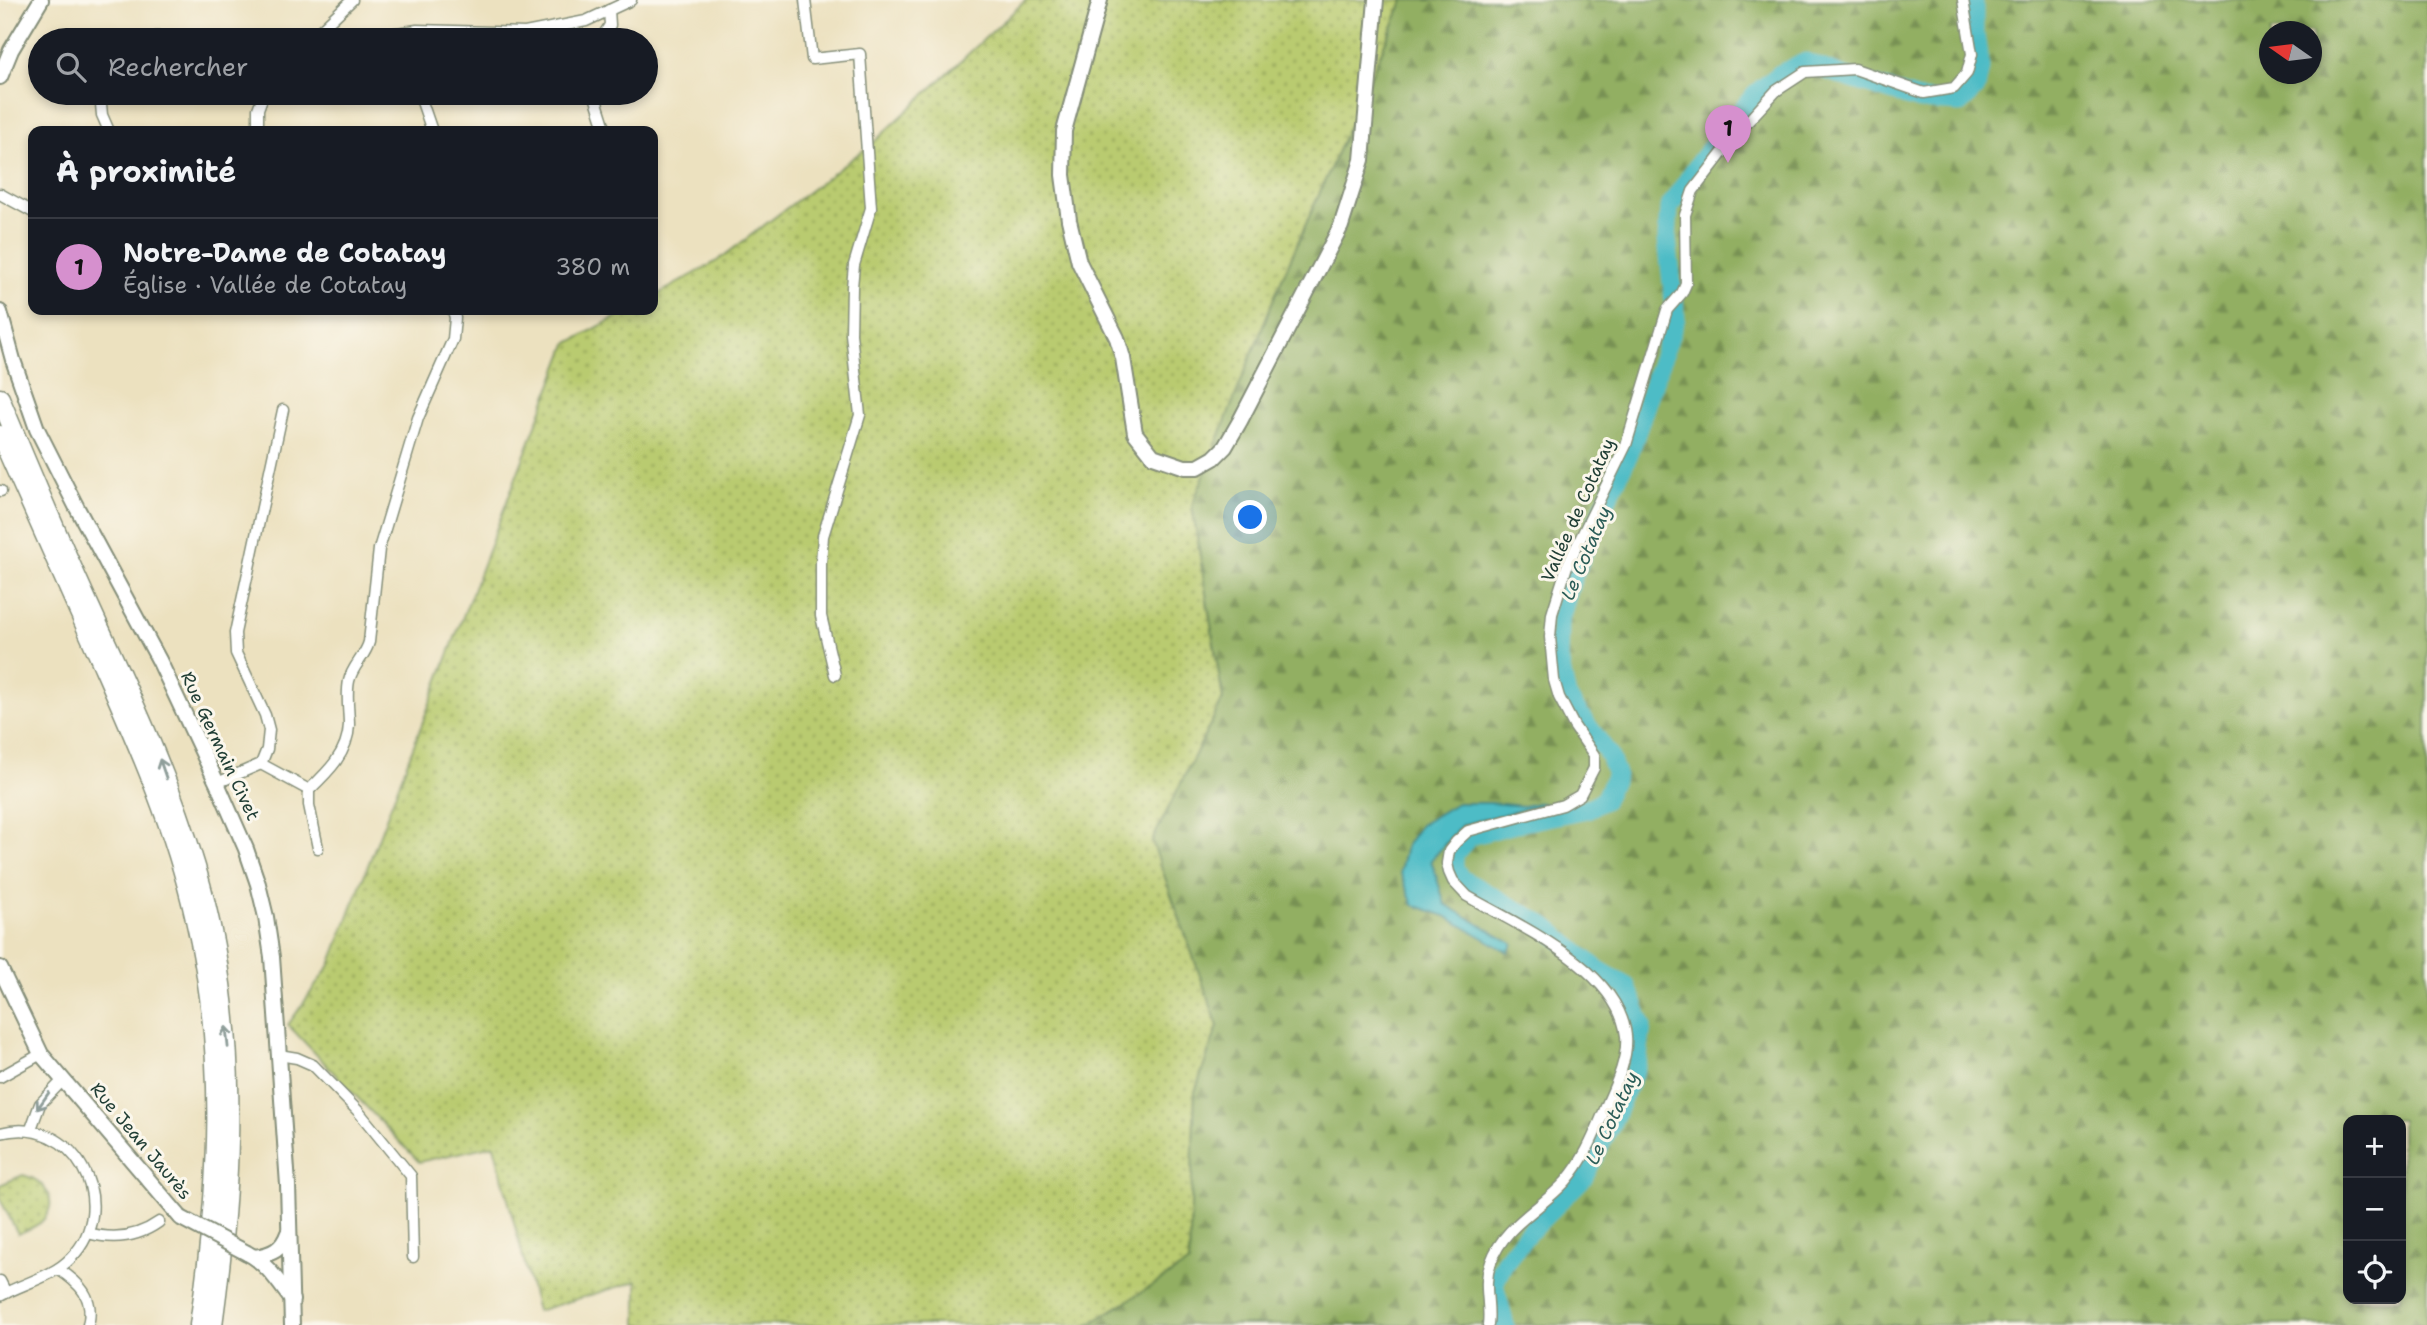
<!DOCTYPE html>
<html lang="fr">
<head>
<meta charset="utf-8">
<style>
	:root { --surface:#171b24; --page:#20242c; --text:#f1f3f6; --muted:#9ea1a6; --line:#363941; --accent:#d690ce }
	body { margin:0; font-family:"Shantell Sans",sans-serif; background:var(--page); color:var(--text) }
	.controls { position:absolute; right:21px; bottom:21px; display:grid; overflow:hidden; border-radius:14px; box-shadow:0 4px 10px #0003 }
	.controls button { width:63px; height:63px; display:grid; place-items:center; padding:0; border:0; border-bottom:2px solid var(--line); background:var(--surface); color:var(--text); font:35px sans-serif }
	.compass { position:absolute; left:2259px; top:21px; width:63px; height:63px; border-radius:50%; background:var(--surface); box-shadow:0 4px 10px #0003; rotate:284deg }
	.you { position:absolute; left:1251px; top:518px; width:24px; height:24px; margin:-18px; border:5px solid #fff; border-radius:50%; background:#1a73e8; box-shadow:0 0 0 10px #1a73e833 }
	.badge { display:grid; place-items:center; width:46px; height:46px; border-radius:50%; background:var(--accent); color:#111; font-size:23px; font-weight:700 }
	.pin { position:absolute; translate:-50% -58px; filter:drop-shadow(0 2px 4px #0008) }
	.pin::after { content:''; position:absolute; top:37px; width:24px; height:21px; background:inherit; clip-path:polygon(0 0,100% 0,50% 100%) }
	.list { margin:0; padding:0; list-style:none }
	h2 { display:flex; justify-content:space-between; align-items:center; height:91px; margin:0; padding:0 28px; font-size:30px }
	h2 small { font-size:23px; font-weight:400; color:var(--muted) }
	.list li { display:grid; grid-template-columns:46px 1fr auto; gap:21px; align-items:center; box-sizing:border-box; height:98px; padding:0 28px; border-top:2px solid var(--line) }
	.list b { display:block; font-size:26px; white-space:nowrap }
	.list p { margin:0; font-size:23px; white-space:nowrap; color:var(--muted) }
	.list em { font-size:23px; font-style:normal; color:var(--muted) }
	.icon { flex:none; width:38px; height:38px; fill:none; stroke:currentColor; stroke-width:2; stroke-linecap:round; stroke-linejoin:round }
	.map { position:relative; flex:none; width:2427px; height:1325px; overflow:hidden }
	.search { position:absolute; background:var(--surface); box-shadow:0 4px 10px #0003; left:28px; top:28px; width:630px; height:77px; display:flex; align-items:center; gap:18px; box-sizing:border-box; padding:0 24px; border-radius:38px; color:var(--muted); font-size:26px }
	.panel { position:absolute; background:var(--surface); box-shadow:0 4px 10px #0003; left:28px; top:126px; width:630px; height:189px; border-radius:14px }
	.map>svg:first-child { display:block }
	.grass { fill:url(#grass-dots); stroke:#6c8452; stroke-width:2 }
	.forest { fill:url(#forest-firs); stroke:#58764b; stroke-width:2; fill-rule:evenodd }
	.water { fill:#4ebcc6; stroke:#367c7d; stroke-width:2 }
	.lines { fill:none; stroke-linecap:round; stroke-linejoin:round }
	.river { stroke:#4ebcc6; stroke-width:19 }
	.street-casing { stroke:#868f7a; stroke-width:13 }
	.secondary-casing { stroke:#868f7a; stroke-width:18 }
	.highway-casing { stroke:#868f7a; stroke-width:21 }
	.street { stroke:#fff; stroke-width:10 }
	.secondary { stroke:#fff; stroke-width:14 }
	.highway { stroke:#fff; stroke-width:18 }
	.secondary-bridge-casing { stroke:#868f7a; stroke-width:18; stroke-linecap:butt }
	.secondary-bridge { stroke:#fff; stroke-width:14 }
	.oneway { stroke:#8f9e9a }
	.labels { text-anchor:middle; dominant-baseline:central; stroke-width:6; stroke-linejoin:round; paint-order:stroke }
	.street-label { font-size:18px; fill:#1f3d34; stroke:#fbf7ec }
	.water-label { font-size:19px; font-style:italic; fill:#2b5d58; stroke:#fbf7ec }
</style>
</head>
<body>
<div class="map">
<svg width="2427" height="1325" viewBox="0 0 2427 1325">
	<defs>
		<pattern id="grass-dots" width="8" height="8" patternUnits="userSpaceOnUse" patternTransform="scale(1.75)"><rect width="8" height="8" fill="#b9cb6f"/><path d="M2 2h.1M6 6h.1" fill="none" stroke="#96a65c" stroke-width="1.8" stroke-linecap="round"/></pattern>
		<pattern id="forest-firs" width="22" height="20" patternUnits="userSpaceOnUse" patternTransform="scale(1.75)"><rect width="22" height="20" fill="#92af62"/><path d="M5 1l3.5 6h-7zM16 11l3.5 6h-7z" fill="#779052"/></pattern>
	</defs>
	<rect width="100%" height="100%" fill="#fbf7ec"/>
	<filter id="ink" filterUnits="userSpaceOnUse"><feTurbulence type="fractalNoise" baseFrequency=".0143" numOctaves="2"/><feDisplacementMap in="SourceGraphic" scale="14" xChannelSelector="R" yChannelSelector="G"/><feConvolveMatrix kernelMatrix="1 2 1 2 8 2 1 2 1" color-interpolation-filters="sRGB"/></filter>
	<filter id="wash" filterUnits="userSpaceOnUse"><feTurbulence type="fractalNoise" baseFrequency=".00686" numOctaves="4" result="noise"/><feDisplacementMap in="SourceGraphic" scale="28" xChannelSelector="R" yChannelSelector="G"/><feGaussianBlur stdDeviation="1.57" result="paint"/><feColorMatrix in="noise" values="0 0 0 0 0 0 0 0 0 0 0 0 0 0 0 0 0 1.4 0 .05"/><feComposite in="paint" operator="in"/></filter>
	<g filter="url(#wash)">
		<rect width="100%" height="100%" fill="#ece1bf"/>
		<g class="grass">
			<path d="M1026,0H1404L1278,288L1192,506L1223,699L1152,841L1218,1026L1195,1092L1189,1264L1088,1325H637V1281L537,1311L494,1145L419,1162L288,1025L330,965L567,344L629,310H653V297L717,261L874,142Z"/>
			<path d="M23,1175C44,1180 60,1201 43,1220C37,1227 26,1230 18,1234L0,1199V1185Z"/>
		</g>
		<path class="forest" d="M1404,0H2427V1325H1088L1189,1263L1195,1092L1218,1026L1152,841L1223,699L1192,506L1278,288ZM2270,32H2312V74H2270ZM2348,1120H2401V1299H2348Z"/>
		<path class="water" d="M1541,802L1544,804L1462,825L1431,860L1445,904L1513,944L1508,952L1445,916L1413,905L1400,872L1406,846L1420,825L1457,803H1491L1523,806Z"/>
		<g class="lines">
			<path class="river" d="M1505,1325L1494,1284L1504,1263L1527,1234L1584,1177L1612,1122L1637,1065L1642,1025L1627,987L1597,969L1545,926L1460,878L1454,868V854L1470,836L1518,823L1587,809L1604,800L1616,774L1609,755L1567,697L1559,659L1560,619L1572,579L1604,506L1629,454L1676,318L1667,239L1669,208L1701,160L1755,94L1780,74L1806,62L1842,76L1919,100L1960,103L1976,88L1980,68L1974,28V0"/>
		</g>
	</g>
	<g filter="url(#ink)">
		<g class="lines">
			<g class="street-casing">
				<g id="street">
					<path d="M805,0L812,59L860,54L871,208L854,265L852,287L851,334L860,415L823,536L821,563V616L835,675"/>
					<path d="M143,40L156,37L218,40"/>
					<path d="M310,40L352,0"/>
					<path d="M349,40L417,30L525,33L586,21L631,0"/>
					<path d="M600,40L610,25L609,10"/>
					<path d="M100,93L102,115L109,131"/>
					<path d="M419,93L432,131"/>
					<path d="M594,93L606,131"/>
					<path d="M258,131V109L264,93"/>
					<path d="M0,194L33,212"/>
					<path d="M0,491H1"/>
					<path d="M261,764L309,790V805L318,848"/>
					<path d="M217,783L261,764L267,749L269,730L265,715L236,653L235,633L283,410"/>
					<path d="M309,790C328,772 348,753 349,725C349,711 346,695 349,681C352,666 365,657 369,642L379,549L418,418L453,339L455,318L453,310"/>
					<path d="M279,1055L297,1058L313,1065L358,1111L411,1176L413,1257"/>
					<path d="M0,1077L41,1054"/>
					<path d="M31,1129L40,1104L64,1079"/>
					<path d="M0,1133C74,1113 123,1205 71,1258C53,1277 23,1283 0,1296"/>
					<path d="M88,1233C113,1240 138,1237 159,1222"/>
					<path d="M58,1269C80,1283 95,1298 88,1325"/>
					<path d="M0,1281L6,1293"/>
					<path d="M1488,1325C1491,1302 1482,1286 1491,1262C1504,1225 1541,1209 1566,1181C1586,1158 1596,1130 1608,1102C1617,1082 1628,1058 1626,1036C1619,969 1517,925 1467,896L1453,881L1449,872L1447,863L1449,851L1456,842L1468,831L1563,805L1580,795L1594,768V755L1574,726L1559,697L1554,680L1550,637L1552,614L1567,566L1626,445L1667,310L1682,293L1686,284L1685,215L1693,191L1740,130L1776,91L1805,72L1855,69L1924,93L1954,88L1967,73L1972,54L1963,0"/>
				</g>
			</g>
			<g class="secondary-casing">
				<g id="secondary">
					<path d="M1100,0L1064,131L1063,175L1069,220L1079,262L1117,338L1123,358L1135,433L1153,456L1185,467H1198L1214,458L1225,447L1240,421L1341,226L1362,160L1376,0"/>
					<path d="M0,77L11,50L41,0"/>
					<path d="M0,312L13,360L37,429L77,508L159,660L217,783L246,849L258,884L266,917L272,957L288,1185L292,1325"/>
					<path d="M0,968L41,1054L181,1218"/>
					<path d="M247,1253C267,1263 279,1283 292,1300"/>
					<path d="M255,1257C272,1254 282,1250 288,1233"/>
				</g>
			</g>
			<g class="highway-casing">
				<g id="highway">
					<path d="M0,398C31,473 63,548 97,622C134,702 171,782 196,867C241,1018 234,1172 213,1325"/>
					<path d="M0,435C33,509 66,583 99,657C136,741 174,825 194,915C227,1053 219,1186 199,1325"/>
				</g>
			</g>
			<use href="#street" class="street"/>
			<use href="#secondary" class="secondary"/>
			<use href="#highway" class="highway"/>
			<g class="secondary-bridge-casing">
				<path id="secondary-bridge" d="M181,1218L247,1253"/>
			</g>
			<use href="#secondary-bridge" class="secondary-bridge"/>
		</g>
		<defs><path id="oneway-shaft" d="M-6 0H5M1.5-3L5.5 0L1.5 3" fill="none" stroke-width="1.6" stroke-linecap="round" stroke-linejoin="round" transform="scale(1.75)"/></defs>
		<g class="oneway">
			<use href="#oneway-shaft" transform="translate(163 769) rotate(-109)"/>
			<use href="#oneway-shaft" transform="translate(227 1037) rotate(-96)"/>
			<use href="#oneway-shaft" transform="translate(43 1101) rotate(125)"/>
		</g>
	</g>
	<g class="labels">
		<g class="street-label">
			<text transform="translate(1578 510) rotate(-66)">Vallée de Cotatay</text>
			<text transform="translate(220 746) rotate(65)">Rue Germain Civet</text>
			<text transform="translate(141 1141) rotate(50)">Rue Jean Jaurès</text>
		</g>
		<g class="water-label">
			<text transform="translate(1586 553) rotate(-67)">Le Cotatay</text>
			<text transform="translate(1612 1118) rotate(-65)">Le Cotatay</text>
		</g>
	</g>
</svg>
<div class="controls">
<button>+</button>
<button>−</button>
<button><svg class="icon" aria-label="locate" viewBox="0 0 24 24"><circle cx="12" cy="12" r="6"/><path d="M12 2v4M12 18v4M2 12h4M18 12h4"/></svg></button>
</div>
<svg class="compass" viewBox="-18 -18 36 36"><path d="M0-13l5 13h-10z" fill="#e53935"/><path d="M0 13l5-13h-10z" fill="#9ea1a6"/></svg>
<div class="you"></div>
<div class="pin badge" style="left:1728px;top:163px">1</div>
<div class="search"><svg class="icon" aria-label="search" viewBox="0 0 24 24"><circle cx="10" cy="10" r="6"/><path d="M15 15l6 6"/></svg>Rechercher</div>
<section class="panel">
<h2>À proximité<small></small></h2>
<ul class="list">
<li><span class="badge">1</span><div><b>Notre-Dame de Cotatay</b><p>Église · Vallée de Cotatay</p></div><em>380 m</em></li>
</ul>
</section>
</div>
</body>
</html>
